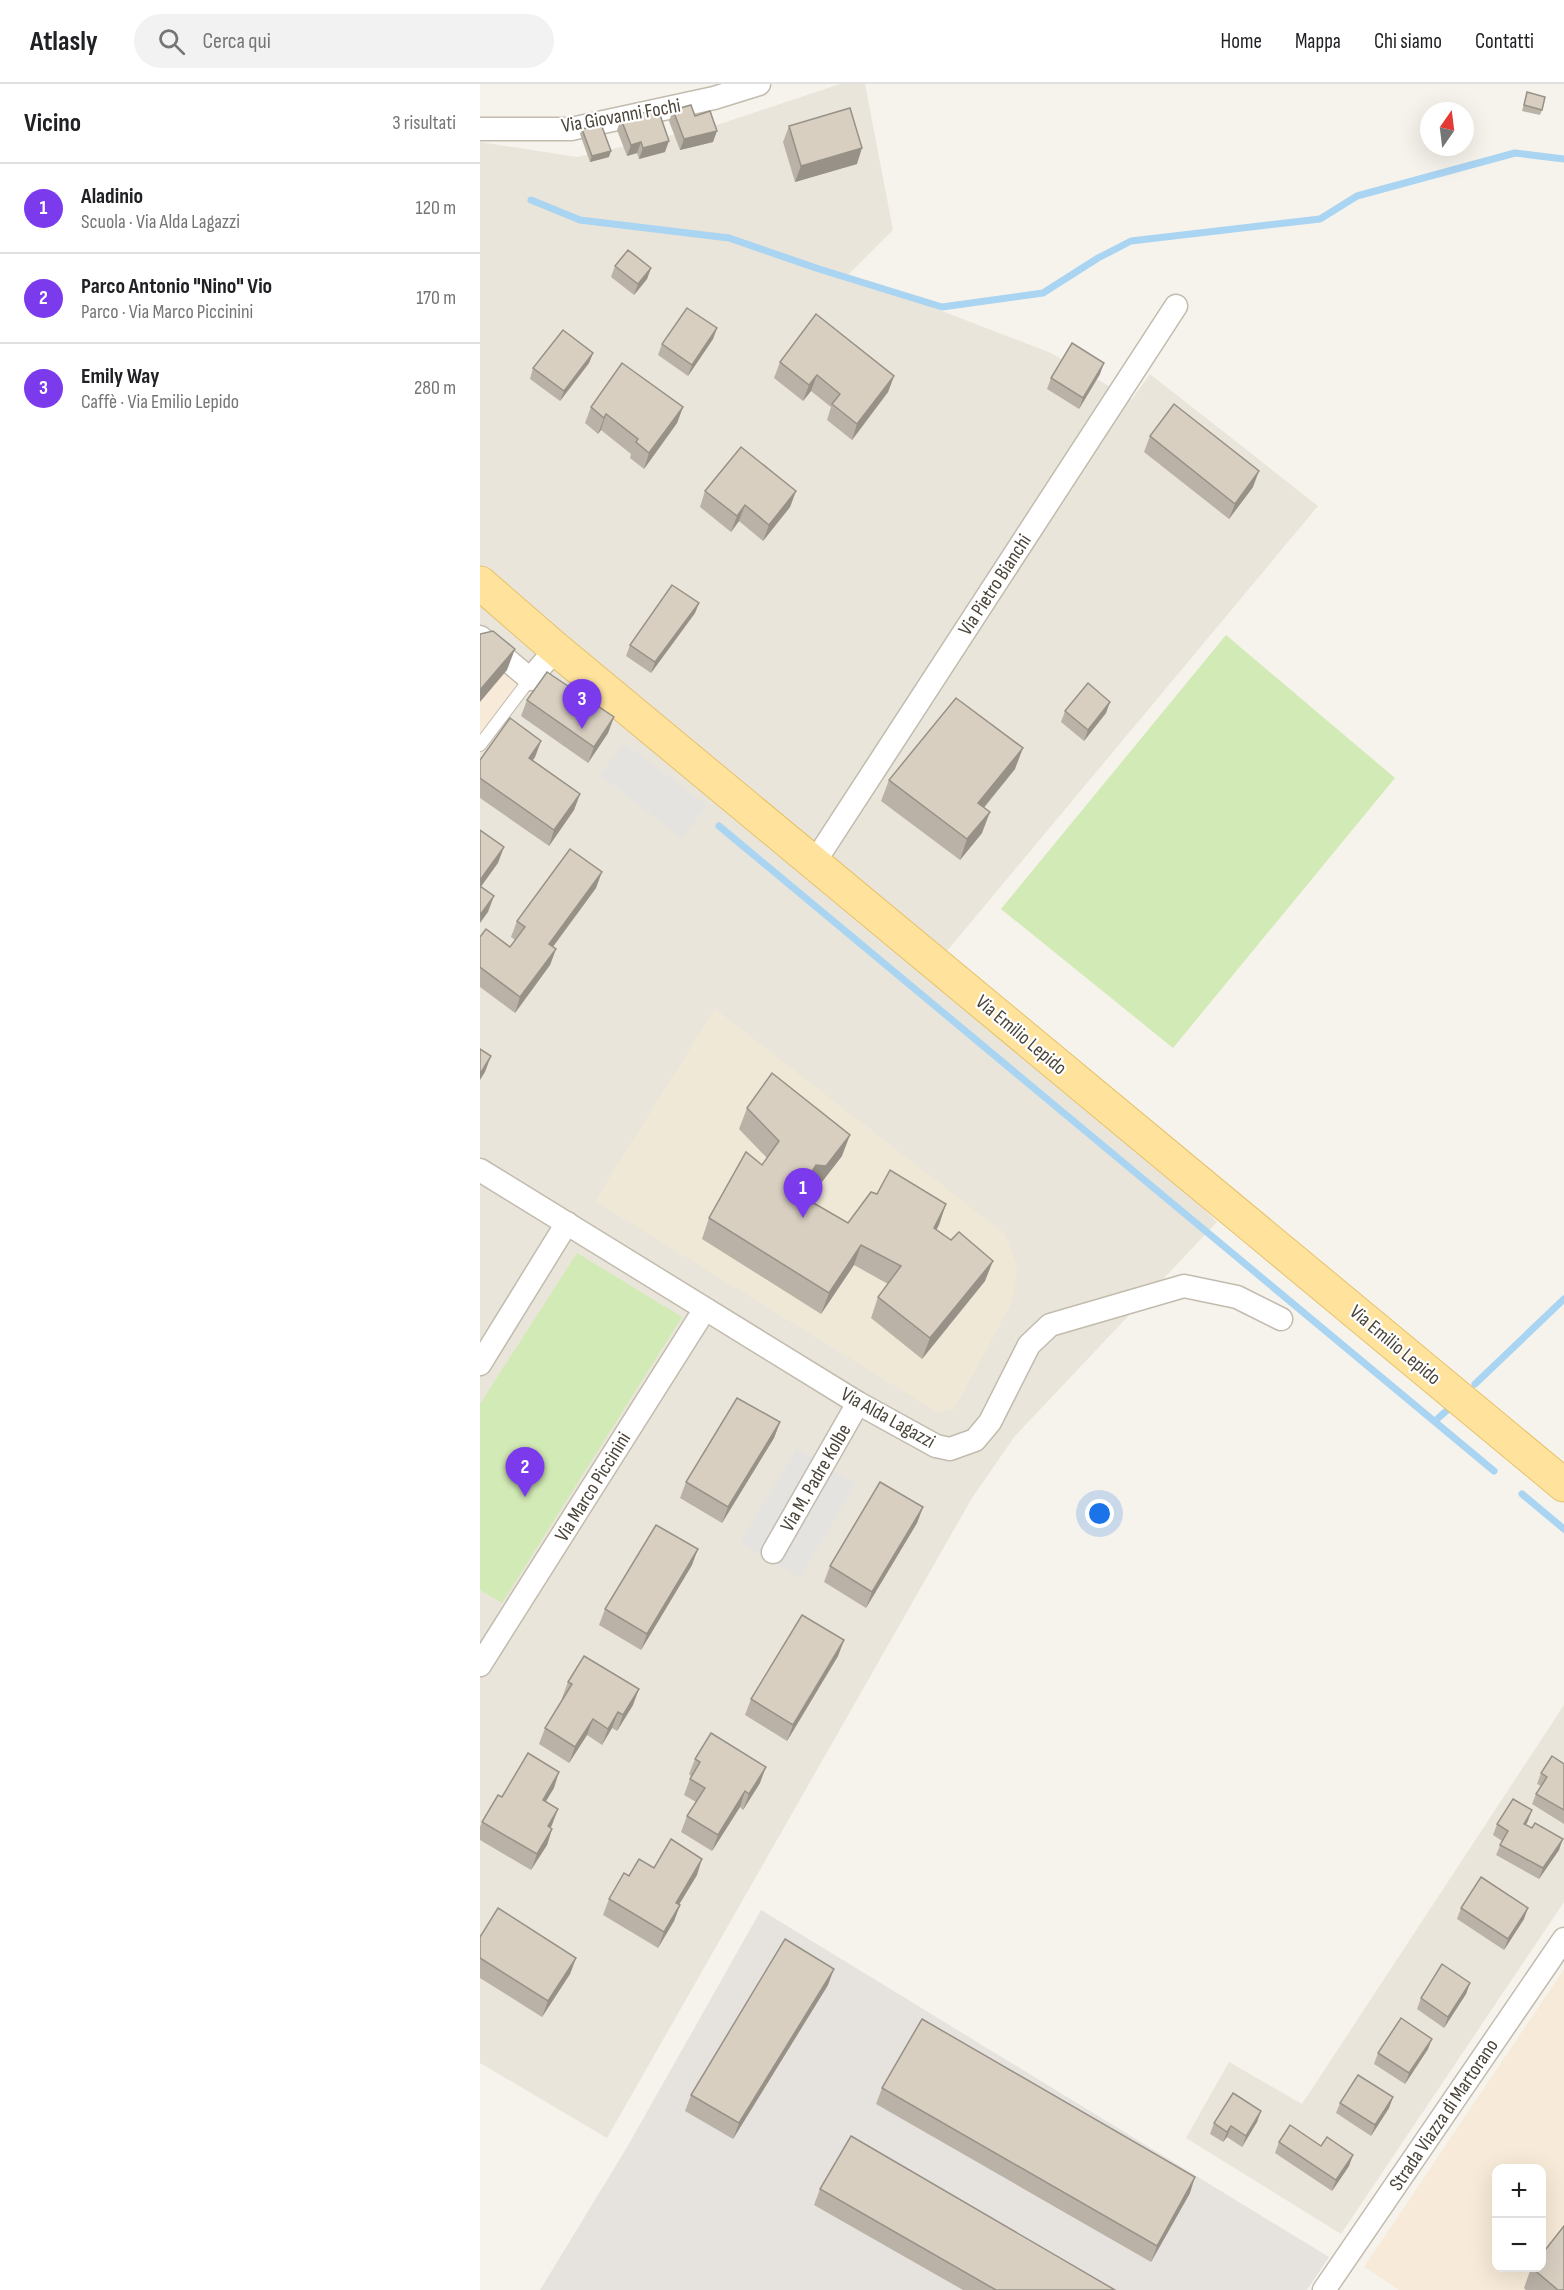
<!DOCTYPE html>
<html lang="it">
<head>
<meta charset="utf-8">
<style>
	:root { --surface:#fff; --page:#f2f2f2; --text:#202124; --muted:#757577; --line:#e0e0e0; --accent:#7c3aed }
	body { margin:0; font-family:"Sofia Sans Condensed",sans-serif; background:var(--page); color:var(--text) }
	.controls { position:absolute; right:18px; bottom:18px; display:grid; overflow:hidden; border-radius:12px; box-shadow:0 6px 24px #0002 }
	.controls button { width:54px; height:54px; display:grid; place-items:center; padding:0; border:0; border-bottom:2px solid var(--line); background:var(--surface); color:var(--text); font:30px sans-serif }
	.compass { position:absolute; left:940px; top:18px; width:54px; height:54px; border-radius:50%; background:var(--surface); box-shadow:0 6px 24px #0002; rotate:14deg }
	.you { position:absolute; left:620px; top:1430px; width:21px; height:21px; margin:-15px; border:4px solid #fff; border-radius:50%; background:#1a73e8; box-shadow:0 0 0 9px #1a73e833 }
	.badge { display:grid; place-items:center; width:39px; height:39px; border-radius:50%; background:var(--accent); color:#fff; font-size:20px; font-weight:700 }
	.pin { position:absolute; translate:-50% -50px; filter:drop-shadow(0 2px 3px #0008) }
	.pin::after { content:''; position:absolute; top:32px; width:21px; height:18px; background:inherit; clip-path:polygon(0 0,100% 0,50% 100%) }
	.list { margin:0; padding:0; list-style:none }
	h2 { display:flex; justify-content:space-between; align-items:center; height:78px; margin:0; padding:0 24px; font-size:26px }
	h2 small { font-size:20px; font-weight:400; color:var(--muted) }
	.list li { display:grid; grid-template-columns:39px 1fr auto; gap:18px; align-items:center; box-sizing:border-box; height:90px; padding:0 24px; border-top:2px solid var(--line) }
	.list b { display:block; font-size:22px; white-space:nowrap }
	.list p { margin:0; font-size:20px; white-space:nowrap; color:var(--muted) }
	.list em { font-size:20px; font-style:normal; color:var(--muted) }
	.icon { flex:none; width:33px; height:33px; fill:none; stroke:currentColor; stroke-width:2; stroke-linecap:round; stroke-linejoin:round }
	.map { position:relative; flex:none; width:1084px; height:2206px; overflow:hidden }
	header { display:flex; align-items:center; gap:36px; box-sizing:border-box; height:84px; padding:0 30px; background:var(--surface); border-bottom:2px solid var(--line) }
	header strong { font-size:28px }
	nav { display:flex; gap:33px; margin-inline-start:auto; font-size:21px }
	.search { width:420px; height:54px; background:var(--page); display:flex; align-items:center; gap:15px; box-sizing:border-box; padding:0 21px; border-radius:33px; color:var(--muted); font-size:22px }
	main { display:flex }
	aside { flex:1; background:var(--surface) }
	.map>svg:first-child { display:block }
	.residential { fill:#eae5da }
	.commercial { fill:#f7ead8; fill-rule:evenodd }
	.industrial { fill:#e6e2dd }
	.education { fill:#efe8d6 }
	.green { fill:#d2eab5 }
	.parking { fill:#e5e3e0 }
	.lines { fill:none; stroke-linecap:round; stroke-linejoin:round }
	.stream { stroke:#a9d4f2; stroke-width:7 }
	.service-casing { stroke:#c2bbae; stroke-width:14 }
	.minor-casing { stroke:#c2bbae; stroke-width:25 }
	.primary-casing { stroke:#e6c16a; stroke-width:35 }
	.service { stroke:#fff; stroke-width:12 }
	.minor { stroke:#fff; stroke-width:22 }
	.primary { stroke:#ffe39c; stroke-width:33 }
	.wall { fill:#bab2a6 }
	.shaded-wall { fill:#979187 }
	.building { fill:#d8cfc1; stroke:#979187; stroke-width:1.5 }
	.labels { text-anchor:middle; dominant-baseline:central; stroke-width:4.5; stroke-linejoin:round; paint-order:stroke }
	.street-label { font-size:20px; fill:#4b4439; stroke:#fff }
</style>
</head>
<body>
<header>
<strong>Atlasly</strong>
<div class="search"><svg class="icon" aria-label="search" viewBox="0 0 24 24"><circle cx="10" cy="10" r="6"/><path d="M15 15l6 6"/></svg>Cerca qui</div>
<nav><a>Home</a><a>Mappa</a><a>Chi siamo</a><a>Contatti</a></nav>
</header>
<main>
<aside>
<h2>Vicino<small>3 risultati</small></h2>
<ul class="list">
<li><span class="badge">1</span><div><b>Aladinio</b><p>Scuola · Via Alda Lagazzi</p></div><em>120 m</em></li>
<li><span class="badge">2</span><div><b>Parco Antonio &quot;Nino&quot; Vio</b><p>Parco · Via Marco Piccinini</p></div><em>170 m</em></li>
<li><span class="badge">3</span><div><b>Emily Way</b><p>Caffè · Via Emilio Lepido</p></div><em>280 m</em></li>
</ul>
</aside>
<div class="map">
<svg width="1084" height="2206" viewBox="0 0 1084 2206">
	<rect width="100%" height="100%" fill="#f6f3ec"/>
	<g class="residential">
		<path d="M360,0H385L413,146L368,191L571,269L652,315L670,290L838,422L462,873L737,1138L535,1352L492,1414L127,2054L0,1979V58L97,73L240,40Z"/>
		<path d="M1084,1621V1818L861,2150L706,2054L749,1978L822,2020Z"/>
	</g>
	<g class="commercial">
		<path d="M0,558L47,596L0,653Z"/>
		<path d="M1084,1885V2206H919L884,2183ZM1017,2084H1062V2184H1017Z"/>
	</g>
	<path class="industrial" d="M281,1826L849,2173L827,2206H60L146,2065Z"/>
	<path class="education" d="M235,925L525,1150L537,1182L533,1216L474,1325L457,1328L115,1117Z"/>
	<g class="green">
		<path d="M746,551L915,694L693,964L521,825Z"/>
		<path d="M97,1169L202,1233L22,1519L0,1506V1320Z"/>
	</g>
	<g class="parking">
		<path d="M145,659L227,722L202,754L120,691Z"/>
		<path d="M316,1365L376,1400L320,1494L260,1458Z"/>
	</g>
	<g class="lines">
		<g class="stream">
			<path d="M51,116L100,136L249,154L339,185L462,223L563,209L618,174L651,157L840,135L877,112L1035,69L1084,75"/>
			<path d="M239,742L1014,1387"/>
			<path d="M995,1300L1084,1215"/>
			<path d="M955,1337L973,1321"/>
			<path d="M1042,1410L1084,1445"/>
		</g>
		<g class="service-casing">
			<path id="service" d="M0,661L50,595"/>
		</g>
		<g class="minor-casing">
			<g id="minor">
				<path d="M0,45H91L234,14L279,0"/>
				<path d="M0,553L50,595L76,565"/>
				<path d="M334,779L696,222"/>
				<path d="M0,1086L378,1319L456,1362L470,1365L495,1356L510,1338L549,1261L570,1241L704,1202L757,1213L801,1235"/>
				<path d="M0,1280L87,1139"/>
				<path d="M293,1468L378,1319"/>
				<path d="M0,1581L225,1225"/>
				<path d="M844,2206L1084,1855"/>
			</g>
		</g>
		<g class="primary-casing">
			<path id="primary" d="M0,499L76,565L1084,1401"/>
		</g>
		<use href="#service" class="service"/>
		<use href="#minor" class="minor"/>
		<use href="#primary" class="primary"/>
	</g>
	<g class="wall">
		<path d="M1047,8L1062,26L1060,31L1042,27Z"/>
		<path d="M193,26L215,32L233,58L200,66L189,37Z"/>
		<path d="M141,35L185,68L159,75L157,69L147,72L137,46Z"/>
		<path d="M309,42L377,80L315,98L303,58Z"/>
		<path d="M102,45L129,73L110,78L100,50Z"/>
		<path d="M135,182L171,184L167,195L154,211L131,193Z"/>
		<path d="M237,244L233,255L208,292L178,271L182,260Z"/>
		<path d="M113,269L109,279L80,317L50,295L53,284Z"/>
		<path d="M300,278L414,292L408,308L372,356L347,336L351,323L331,307L323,317L294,294Z"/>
		<path d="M620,290L599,325L567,305L571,294Z"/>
		<path d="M111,323H203L197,339L164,385L150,374L151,370L121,346L118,350L105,339Z"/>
		<path d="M670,352L773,403L749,435L664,368Z"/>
		<path d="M225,407H316L310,423L283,457L259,437L251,448L220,423Z"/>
		<path d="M219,519L215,529L171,589L146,572L150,561Z"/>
		<path d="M47,616L134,633L128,649L108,679L41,632Z"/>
		<path d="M585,627L626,629L604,657L581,638Z"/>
		<path d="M61,657L55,673L53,676L100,710L94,726L69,762L0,714V676Z"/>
		<path d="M535,685L504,724L502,749L480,776L401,717L409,696Z"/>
		<path d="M116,804L73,863L76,865L70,881L35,929L0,903V853L30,863L35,856L31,853L37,837Z"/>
		<path d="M267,1024L362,1072L338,1103L328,1102L322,1112L368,1139L397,1110L466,1120L456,1146L505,1197L442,1275L391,1234L398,1213L408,1200L374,1181L341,1230L222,1155L229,1134L282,1081L287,1074L259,1045Z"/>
		<path d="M300,1338L294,1354L242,1439L200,1414L206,1398Z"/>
		<path d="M443,1423L437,1439L386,1524L344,1498L350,1482Z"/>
		<path d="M212,1481L161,1566L119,1541L125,1525Z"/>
		<path d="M364,1556L358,1572L307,1657L265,1631L271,1615Z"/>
		<path d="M88,1598L153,1621L137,1647L132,1644L122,1661L107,1651L89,1679L59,1660L65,1644L83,1615L82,1614Z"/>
		<path d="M215,1675L280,1699L263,1726L260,1723L232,1767L201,1748L207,1732L216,1718L204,1711L211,1692L209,1690Z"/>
		<path d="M1084,1680V1740L1052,1720L1056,1710L1061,1702L1057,1700L1061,1689Z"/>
		<path d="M74,1704L65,1718L72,1741L70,1744L72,1745L67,1761L51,1786L0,1756V1743L2,1738L22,1713Z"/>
		<path d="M1048,1737L1046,1741L1079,1766L1059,1795L1016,1771L1022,1757L1013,1751L1017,1740Z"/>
		<path d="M174,1784L217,1791L199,1820L200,1821L194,1837L178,1864L123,1831L129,1815L149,1792Z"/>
		<path d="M981,1824L1044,1835L1024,1866L977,1835Z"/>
		<path d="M0,1853L96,1874L90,1890L62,1933L0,1894Z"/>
		<path d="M990,1899L986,1910L964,1944L937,1925L941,1914Z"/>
		<path d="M348,1901L253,2055L205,2027L211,2011Z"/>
		<path d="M948,1965L925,2000L894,1980L898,1969Z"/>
		<path d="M402,2004L710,2109L671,2178L396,2020Z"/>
		<path d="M913,2013L909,2024L891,2052L856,2029L860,2019Z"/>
		<path d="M781,2027L777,2038L762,2063L747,2053L743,2058L730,2050L734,2039Z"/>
		<path d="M799,2058L841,2062L869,2082L852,2107L795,2069Z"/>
		<path d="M340,2105L635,2206H483L334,2121Z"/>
		<path d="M1051,2184L1084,2206H1046L1044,2204Z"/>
	</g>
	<g class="shaded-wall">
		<path d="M237,47L233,58L200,66L204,55Z"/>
		<path d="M189,57L185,68L159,75L163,64Z"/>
		<path d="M161,58L157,69L147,72L151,61Z"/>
		<path d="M382,64L377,80L315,98L321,82Z"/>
		<path d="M131,67L129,73L110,78L112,72Z"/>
		<path d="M171,184L167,195L154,211L158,200Z"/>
		<path d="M237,244L233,255L208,292L212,281Z"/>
		<path d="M113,269L109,279L80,317L84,307Z"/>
		<path d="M624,279L620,290L599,325L603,314Z"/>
		<path d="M337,291L331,307L323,317L329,301Z"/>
		<path d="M414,292L408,308L372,356L377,340Z"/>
		<path d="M203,323L197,339L164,385L169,369Z"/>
		<path d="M126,330L121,346L118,350L124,334Z"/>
		<path d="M779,387L773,403L749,435L755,420Z"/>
		<path d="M316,407L310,423L283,457L289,441Z"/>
		<path d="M265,421L259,437L251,448L257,432Z"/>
		<path d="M219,519L215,529L171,589L175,578Z"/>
		<path d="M35,565L27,586L0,618V606Z"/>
		<path d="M630,618L626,629L604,657L608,646Z"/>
		<path d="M134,633L128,649L108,679L114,663Z"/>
		<path d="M61,657L55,673L43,690L49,674Z"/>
		<path d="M543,664L535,685L490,740L498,719Z"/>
		<path d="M100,710L94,726L69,762L74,746Z"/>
		<path d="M510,728L502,749L480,776L487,755Z"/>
		<path d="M24,763L18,779L0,804V796Z"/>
		<path d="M122,788L116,804L63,876L69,860Z"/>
		<path d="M14,812L8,828L0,839V831Z"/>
		<path d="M76,865L70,881L35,929L40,913Z"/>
		<path d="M11,972L5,988L0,996V990Z"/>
		<path d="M370,1051L362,1072L338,1103L328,1102L311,1131L318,1110L336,1081Z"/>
		<path d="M466,1120L459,1141L446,1165L454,1144Z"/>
		<path d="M381,1161L374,1181L341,1230L349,1209Z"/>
		<path d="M513,1177L505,1197L442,1275L450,1254Z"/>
		<path d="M300,1338L294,1354L242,1439L248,1423Z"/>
		<path d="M443,1423L437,1439L386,1524L392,1508Z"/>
		<path d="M218,1465L212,1481L161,1566L167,1550Z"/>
		<path d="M364,1556L358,1572L307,1657L313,1641Z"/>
		<path d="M159,1605L153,1621L137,1647L143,1631Z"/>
		<path d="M138,1628L132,1644L122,1661L128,1645Z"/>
		<path d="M113,1635L107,1651L89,1679L95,1663Z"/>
		<path d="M286,1683L280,1699L263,1726L269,1710Z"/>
		<path d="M79,1688L74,1704L57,1732L63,1716Z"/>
		<path d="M265,1707L260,1723L232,1767L238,1751Z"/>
		<path d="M78,1725L72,1741L62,1758L68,1742Z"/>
		<path d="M1052,1726L1048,1737L1040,1751L1044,1740Z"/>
		<path d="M72,1745L67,1761L51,1786L57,1770Z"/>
		<path d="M1083,1755L1079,1766L1059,1795L1063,1784Z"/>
		<path d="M222,1775L217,1791L191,1834L196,1819Z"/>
		<path d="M200,1821L194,1837L178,1864L184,1848Z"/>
		<path d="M1048,1824L1044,1835L1024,1866L1028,1855Z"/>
		<path d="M96,1874L90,1890L62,1933L68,1917Z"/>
		<path d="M354,1885L348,1901L253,2055L259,2039Z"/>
		<path d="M990,1899L986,1910L964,1944L968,1933Z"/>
		<path d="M952,1955L948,1965L925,2000L929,1989Z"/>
		<path d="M913,2013L909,2024L891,2052L895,2041Z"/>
		<path d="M781,2027L777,2038L762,2063L766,2052Z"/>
		<path d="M751,2042L747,2053L743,2058L747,2048Z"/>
		<path d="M873,2071L869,2082L852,2107L856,2096Z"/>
		<path d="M715,2093L710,2109L671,2178L677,2162Z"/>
	</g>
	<g class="building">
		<path d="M1047,8L1065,13L1062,26L1044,21Z"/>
		<path d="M211,21L215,32L230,27L237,47L204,55L193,26Z"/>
		<path d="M370,24L382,64L321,82L309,42Z"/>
		<path d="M178,25L189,57L163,64L161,58L151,61L141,35Z"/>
		<path d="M121,40L131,67L112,72L102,45Z"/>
		<path d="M148,166L171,184L158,200L135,182Z"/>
		<path d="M207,224L237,244L212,281L182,260Z"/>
		<path d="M336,230L414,292L377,340L352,320L360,310L337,291L329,301L300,278Z"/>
		<path d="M83,246L113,269L84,307L53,284Z"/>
		<path d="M592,259L624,279L603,314L571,294Z"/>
		<path d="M142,279L203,323L169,369L156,358L158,355L126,330L124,334L111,323Z"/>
		<path d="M694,320L779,387L755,420L670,352Z"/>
		<path d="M261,363L316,407L289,441L265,421L257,432L225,407Z"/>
		<path d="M192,501L219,519L175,578L150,561Z"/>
		<path d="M13,547L35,565L0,606V550Z"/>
		<path d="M67,588L134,633L114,663L47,616Z"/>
		<path d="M608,599L630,618L608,646L585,627Z"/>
		<path d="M476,614L543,664L498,719L510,728L487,755L409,696Z"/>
		<path d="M30,634L61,657L49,674L100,710L74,746L0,694V676Z"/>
		<path d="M0,746L24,763L0,796Z"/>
		<path d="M90,765L122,788L69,860L76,865L40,913L0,883V853L6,845L30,863L45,843L37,837Z"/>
		<path d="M0,802L14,812L0,831Z"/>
		<path d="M0,965L11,972L0,990Z"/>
		<path d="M292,989L370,1051L346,1082L336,1081L318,1110L368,1139L391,1108L397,1110L410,1086L466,1120L454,1144L471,1156L479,1148L513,1177L450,1254L398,1213L421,1182L381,1161L349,1209L229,1134L266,1068L282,1081L299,1057L267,1024Z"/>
		<path d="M257,1314L300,1338L248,1423L206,1398Z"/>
		<path d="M400,1398L443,1423L392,1508L350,1482Z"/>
		<path d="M176,1441L218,1465L167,1550L125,1525Z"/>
		<path d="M322,1531L364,1556L313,1641L271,1615Z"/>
		<path d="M104,1572L159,1605L143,1631L138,1628L128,1645L113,1635L95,1663L65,1644L92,1600L88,1598Z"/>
		<path d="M231,1649L286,1683L269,1710L265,1707L238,1751L207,1732L225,1704L210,1695L220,1678L215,1675Z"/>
		<path d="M48,1669L79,1688L63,1716L78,1725L68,1742L72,1745L57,1770L2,1738L18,1711L22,1713Z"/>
		<path d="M1072,1672L1084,1680V1726L1056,1710L1067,1693L1061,1689Z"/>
		<path d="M1033,1715L1052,1726L1044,1740L1052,1744L1055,1739L1083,1755L1063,1784L1020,1761L1028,1747L1017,1740Z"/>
		<path d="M191,1755L222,1775L196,1819L200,1821L184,1848L129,1815L144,1789L149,1792L159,1775L174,1784Z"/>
		<path d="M1001,1793L1048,1824L1028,1855L981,1824Z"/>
		<path d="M18,1824L96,1874L68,1917L0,1874V1853Z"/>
		<path d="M305,1855L354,1885L259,2039L211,2011Z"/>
		<path d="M962,1880L990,1899L968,1933L941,1914Z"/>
		<path d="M921,1934L952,1955L929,1989L898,1969Z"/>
		<path d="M442,1935L715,2093L677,2162L402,2004Z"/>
		<path d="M878,1991L913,2013L895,2041L860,2019Z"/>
		<path d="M753,2009L781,2027L766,2052L751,2042L747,2048L734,2039Z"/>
		<path d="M810,2041L841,2062L847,2053L873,2071L856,2096L799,2058Z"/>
		<path d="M371,2052L635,2206H516L340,2105Z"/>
		<path d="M1084,2142V2206H1078L1052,2184H1062V2170Z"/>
	</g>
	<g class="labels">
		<g class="street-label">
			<text transform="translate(141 32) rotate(-10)">Via Giovanni Fochi</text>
			<text transform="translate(515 501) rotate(-57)">Via Pietro Bianchi</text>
			<text transform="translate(541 951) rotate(40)">Via Emilio Lepido</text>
			<text transform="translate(915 1261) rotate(40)">Via Emilio Lepido</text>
			<text transform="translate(408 1334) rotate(29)">Via Alda Lagazzi</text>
			<text transform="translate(336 1394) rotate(-60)">Via M. Padre Kolbe</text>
			<text transform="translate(113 1403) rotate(-58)">Via Marco Piccinini</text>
			<text transform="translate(964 2031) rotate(-56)">Strada Viazza di Martorano</text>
		</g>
	</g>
</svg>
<div class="controls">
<button>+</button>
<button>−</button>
</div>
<svg class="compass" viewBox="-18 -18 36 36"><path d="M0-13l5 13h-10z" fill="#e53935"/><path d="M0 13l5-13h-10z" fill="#757577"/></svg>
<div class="you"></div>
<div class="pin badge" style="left:323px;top:1134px">1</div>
<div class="pin badge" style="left:45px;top:1413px">2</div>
<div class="pin badge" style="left:102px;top:645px">3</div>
</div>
</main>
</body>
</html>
